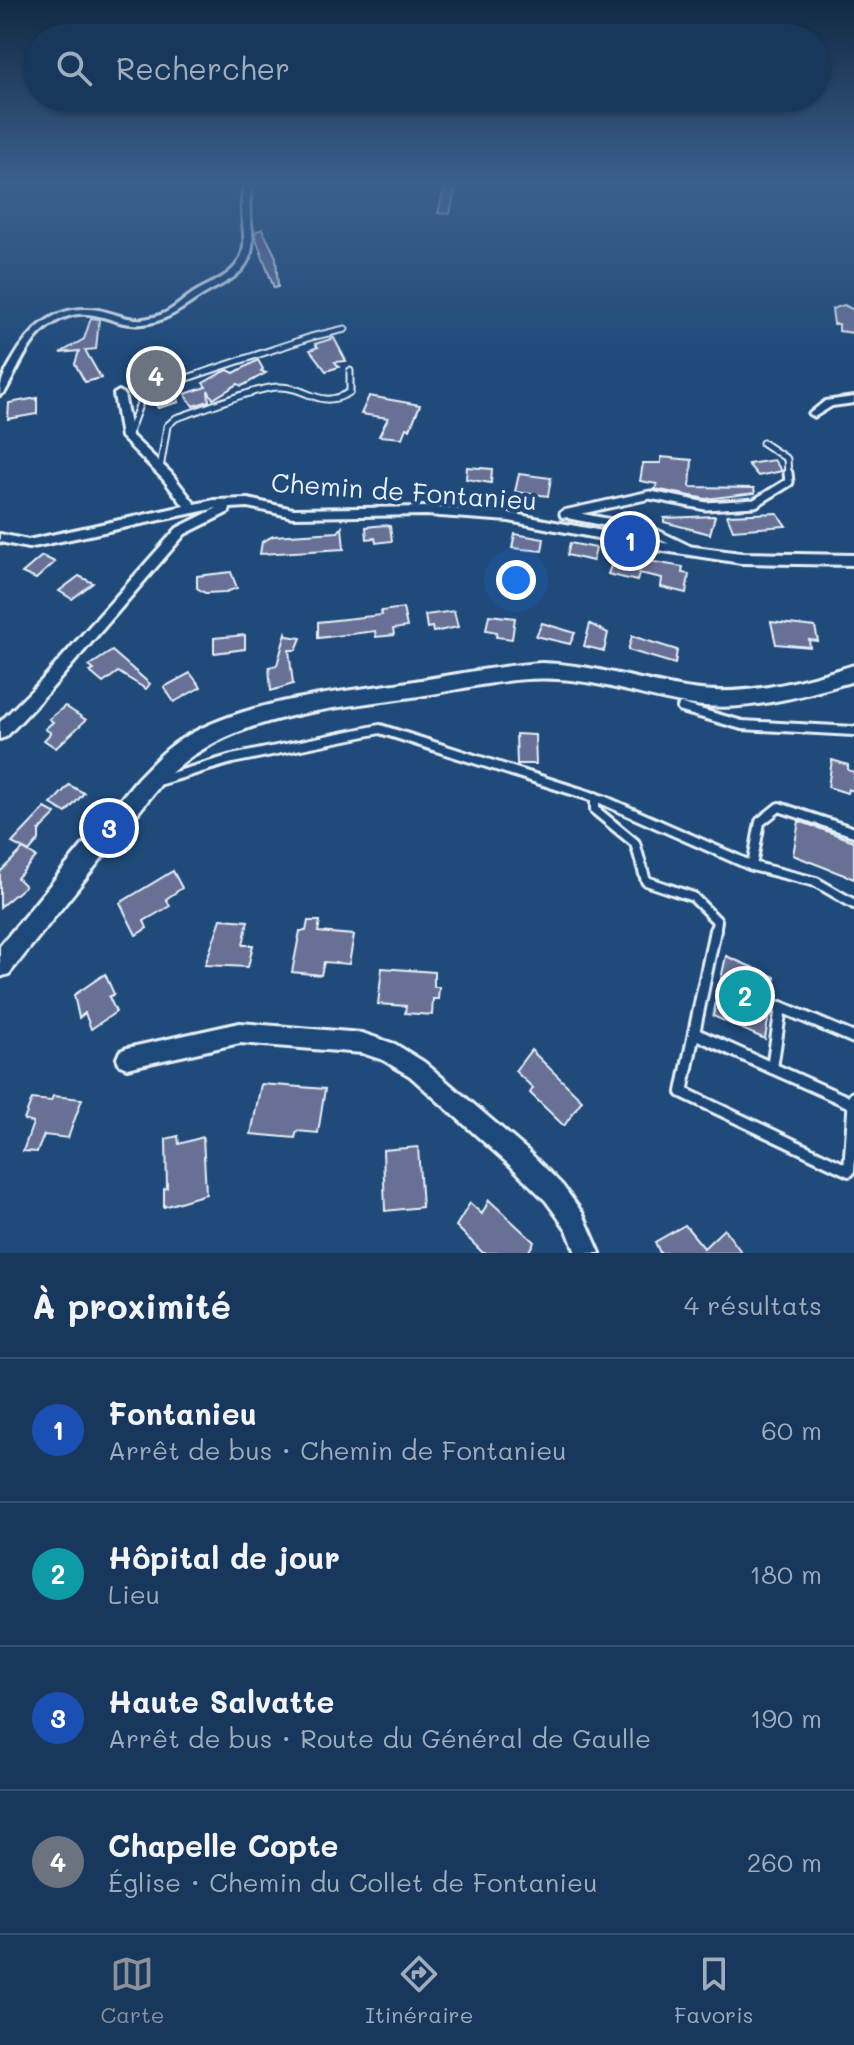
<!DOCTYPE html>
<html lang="fr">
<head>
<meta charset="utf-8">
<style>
	:root { --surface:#17385c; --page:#203f62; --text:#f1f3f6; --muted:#9eacbb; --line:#365272; --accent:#8c9099 }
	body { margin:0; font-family:Mali,sans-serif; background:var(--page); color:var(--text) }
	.you { position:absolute; left:516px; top:580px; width:28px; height:28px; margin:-20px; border:6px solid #fff; border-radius:50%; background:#1a73e8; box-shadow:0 0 0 12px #1a73e833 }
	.badge { display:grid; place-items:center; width:52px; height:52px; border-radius:50%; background:var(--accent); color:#fff; font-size:26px; font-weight:700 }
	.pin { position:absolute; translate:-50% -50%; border:4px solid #fff; box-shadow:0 2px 8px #0006 }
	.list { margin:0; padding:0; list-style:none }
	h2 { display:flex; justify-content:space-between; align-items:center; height:104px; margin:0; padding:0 32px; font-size:34px }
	h2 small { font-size:26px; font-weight:400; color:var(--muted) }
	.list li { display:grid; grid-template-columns:52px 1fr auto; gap:24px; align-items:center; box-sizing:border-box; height:144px; padding:0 32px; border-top:2px solid var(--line) }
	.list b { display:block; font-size:30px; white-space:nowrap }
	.list p { margin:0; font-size:26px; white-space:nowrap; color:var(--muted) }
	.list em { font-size:26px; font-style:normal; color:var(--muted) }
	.icon { flex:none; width:44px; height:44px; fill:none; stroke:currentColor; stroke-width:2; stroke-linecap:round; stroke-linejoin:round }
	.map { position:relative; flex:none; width:854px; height:1253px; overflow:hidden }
	.search { position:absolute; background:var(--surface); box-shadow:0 2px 6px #0004; left:24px; right:24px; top:24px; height:88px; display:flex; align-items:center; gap:20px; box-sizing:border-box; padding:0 28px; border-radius:44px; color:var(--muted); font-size:30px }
	.sheet { height:680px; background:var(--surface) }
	nav { display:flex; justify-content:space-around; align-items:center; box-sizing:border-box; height:112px; border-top:2px solid var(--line); background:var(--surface); font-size:22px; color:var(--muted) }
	nav a { display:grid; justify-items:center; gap:4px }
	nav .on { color:var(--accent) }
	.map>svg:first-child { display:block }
	.building { fill:#687096; stroke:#e8f1f8; stroke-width:2 }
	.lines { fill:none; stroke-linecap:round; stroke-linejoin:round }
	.lane-far3-casing { stroke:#e8f1f8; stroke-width:9 }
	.lane-far2-casing { stroke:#e8f1f8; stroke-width:13 }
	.lane-far1-casing { stroke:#e8f1f8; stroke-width:14 }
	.lane-casing { stroke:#e8f1f8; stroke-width:16 }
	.street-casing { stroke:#e8f1f8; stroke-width:6 }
	.secondary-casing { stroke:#e8f1f8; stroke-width:6 }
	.lane-far3 { stroke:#1f4a7a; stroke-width:5 }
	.lane-far2 { stroke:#1f4a7a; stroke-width:7 }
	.lane-far1 { stroke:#1f4a7a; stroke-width:8 }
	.lane { stroke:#1f4a7a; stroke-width:10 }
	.street { fill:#1f4a7a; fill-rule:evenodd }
	.secondary { fill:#1f4a7a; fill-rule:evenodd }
	.labels { text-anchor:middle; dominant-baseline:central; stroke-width:8; stroke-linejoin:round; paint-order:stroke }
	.street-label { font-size:26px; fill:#e8f1f8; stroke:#1f4a7a }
</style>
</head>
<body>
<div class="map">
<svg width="854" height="1253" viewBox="0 0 854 1253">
	<rect width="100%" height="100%" fill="#1f4a7a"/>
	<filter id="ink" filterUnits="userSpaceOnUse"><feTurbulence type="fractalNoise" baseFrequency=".0125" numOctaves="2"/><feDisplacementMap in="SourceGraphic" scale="16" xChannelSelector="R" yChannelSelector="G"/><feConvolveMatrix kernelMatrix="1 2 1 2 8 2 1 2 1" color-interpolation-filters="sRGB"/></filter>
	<g filter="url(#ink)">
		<g class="building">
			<path d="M445,185H456L450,214L438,213Z"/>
			<path d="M262,229L276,257L278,287L274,288L255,236V232Z"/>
			<path d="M844,305L854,310V333L839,331V324H834L832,309Z"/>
			<path d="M91,318L99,319L96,349L85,350L101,378L85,382L75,364L79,351L60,353L84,339Z"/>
			<path d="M334,338L346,361L335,362L339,367L326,371L310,350L318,347L315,344Z"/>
			<path d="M258,360L263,369L261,371L266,373L242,386L238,384L213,399L208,390L209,401L193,406L185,394L206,387L203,383L221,373L228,370L234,373Z"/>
			<path d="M175,388L179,402L158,408L152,397Z"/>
			<path d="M369,396L420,405L410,429L406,428L402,438L379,436L388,418L361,414Z"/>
			<path d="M37,398V414L8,419L9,403Z"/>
			<path d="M661,457L692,460L690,487L754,488L755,493L706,499L655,489L657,484L640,481L643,463H661Z"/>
			<path d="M774,460L782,471L758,476L748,464Z"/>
			<path d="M467,467L492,469L491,483L466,479Z"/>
			<path d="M519,474L551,478L548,496L515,492Z"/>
			<path d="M777,513L786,526L733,530L727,515Z"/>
			<path d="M715,516L710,534L664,522V518Z"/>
			<path d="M385,525L390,526L392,541L376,543L375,538L367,539L366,527Z"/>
			<path d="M342,527L344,549L260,554L262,542L273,536L338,532Z"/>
			<path d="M515,534L544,539L542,551L512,548Z"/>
			<path d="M570,543L596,548L593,561L567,555Z"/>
			<path d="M615,555L683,567L682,573L689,574L686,593L661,587L662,578L639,573L637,581L608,574Z"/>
			<path d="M42,556L55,562L36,579L22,573Z"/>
			<path d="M231,572L237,588L226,592L205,593L197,588V576Z"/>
			<path d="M79,576L93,583L72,599L59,591Z"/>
			<path d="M403,608L407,627L393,629L394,635L376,637L375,631L318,638V622L382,615L381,611Z"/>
			<path d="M454,611L458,627L433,632L432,627L427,628L425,615Z"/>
			<path d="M489,615L515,618L512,639L496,637L497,632L486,630Z"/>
			<path d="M771,622L815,627L818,641L809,640L810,647L776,644Z"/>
			<path d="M542,623L575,633L570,644L536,636Z"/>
			<path d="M590,624L608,633L604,651L584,646Z"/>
			<path d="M286,633L287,636L301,638L296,650H289L293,684L271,691L269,667L277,665Z"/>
			<path d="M245,635V649L214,653V638Z"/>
			<path d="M632,636L677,650L675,664L628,650Z"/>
			<path d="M112,651L150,684L146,689L118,672L103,683L90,672L94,670L89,666Z"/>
			<path d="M190,673L201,687L174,702L164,687Z"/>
			<path d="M65,706L86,720L56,748L44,740L51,733L45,729L53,722L49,719Z"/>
			<path d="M516,734L535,735L536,764H517Z"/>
			<path d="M832,760L848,765V770L854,772V791L848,789L847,793L828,787Z"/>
			<path d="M69,785L84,793L66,813L51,804Z"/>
			<path d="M45,808L56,814L39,831V840L29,852L12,843Z"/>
			<path d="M799,821L854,841V879L793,855Z"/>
			<path d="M23,849L36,857L17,878L25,886L0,907V872Z"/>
			<path d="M173,871L182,888L166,899L170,906L144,921L147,928L136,935L120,903Z"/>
			<path d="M221,919L248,921L243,945H253L248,967L205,965Z"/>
			<path d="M308,921H320L318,932L354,935L349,964L324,962L321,975L292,972L300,931H306Z"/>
			<path d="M726,956L775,977L765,1039L713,1016Z"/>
			<path d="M382,968L434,972V987H439L438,999H433L432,1015L405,1013L406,1006L378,1004Z"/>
			<path d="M105,974L114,994L109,997L116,1012L91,1029L85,1013L79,1018L74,995Z"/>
			<path d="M531,1050L582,1100L564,1126L530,1093L533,1088L515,1071Z"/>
			<path d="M261,1084L325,1089L318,1133L297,1131L295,1138L251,1134Z"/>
			<path d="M53,1096L82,1099L68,1138L44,1135L37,1152L23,1151L33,1123L24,1120L32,1099L51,1101Z"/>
			<path d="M178,1136L179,1144L203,1137L206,1194L164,1207V1189L167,1188L166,1139Z"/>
			<path d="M418,1147L422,1207L385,1211L383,1150Z"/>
			<path d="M489,1200L534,1242L528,1253H483L456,1226L470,1203L482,1214Z"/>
			<path d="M685,1225L704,1248L724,1229L742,1253H660L655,1242Z"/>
		</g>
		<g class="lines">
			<g class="lane-far3-casing">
				<g id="lane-far3">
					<path d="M128,435L141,400L151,390L311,337L345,329"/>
					<path d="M763,443L787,459L788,475"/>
					<path d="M160,469L167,426L176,418C202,410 254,388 278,387C308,386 319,411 350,392V371"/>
				</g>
			</g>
			<g class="lane-far2-casing">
				<g id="lane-far2">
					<path d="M564,514L650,495L706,506L755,503L789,482L788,473"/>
					<path d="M570,515L651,531L688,549"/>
				</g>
			</g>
			<g class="lane-far1-casing">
				<g id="lane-far1">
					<path d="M682,708L742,725L854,731"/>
					<path d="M158,781L232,759L380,729L603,800L752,866L760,822L779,807L854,832"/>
					<path d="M595,797V810L635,843L646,881L693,897L717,921L715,932"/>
					<path d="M752,866L816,882L854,904"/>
				</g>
			</g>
			<g class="lane-casing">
				<g id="lane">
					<path d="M715,930L682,1092L849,1171L854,1097"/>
					<path d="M694,1033L772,1068"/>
					<path d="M853,1104L772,1068L781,1007L854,1038"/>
				</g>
			</g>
			<g class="street-casing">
				<g id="street">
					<path d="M245,185H253C243,212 259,235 249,258C242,276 224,283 208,292C185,305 170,321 143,324C111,328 91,300 54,323C29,337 19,368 5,392L0,395C0,381 5,373 12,361C29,331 52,307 89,309C107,309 125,321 143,319C151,318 159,316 167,312C176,307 183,300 192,294C207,284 227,279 238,263C253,241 235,213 245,185Z"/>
					<path d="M119,391L124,394L132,436L171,473L195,504L214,500L248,499L293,509L426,507L509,513L664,543L741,553L854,555V565L741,563L664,551L509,521L426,515L293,517L248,507L230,508L229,512L185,534L52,688L6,737L0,739V722L42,680L177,528L217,508L28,548L0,542V534L28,540L184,506L163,479L121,437L114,394Z"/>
					<path d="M854,397V403L832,406L814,417L809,414L825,401Z"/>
					<path d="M240,1023L362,1033L395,1044L424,1062L528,1151L562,1185L583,1214L600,1253H576L567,1230L546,1201L512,1167L410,1076L383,1060L362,1053L240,1043L127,1068L120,1065L117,1058L120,1051L127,1048Z"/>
				</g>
			</g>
			<g class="secondary-casing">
				<path id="secondary" d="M541,663C593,664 641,682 692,689C747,697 801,681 854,665V681C802,696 749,712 694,705C648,699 604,681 557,679C513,676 468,688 425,695C338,709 230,712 165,779L9,974L0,977V946L138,778C152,764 166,748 183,738C248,700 329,694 402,683C448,676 494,666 541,663Z"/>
			</g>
			<use href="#lane-far3" class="lane-far3"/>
			<use href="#lane-far2" class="lane-far2"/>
			<use href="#lane-far1" class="lane-far1"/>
			<use href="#lane" class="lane"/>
			<use href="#street" class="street"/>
			<use href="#secondary" class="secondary"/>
		</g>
	</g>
	<linearGradient id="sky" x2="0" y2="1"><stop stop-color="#112943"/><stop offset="0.51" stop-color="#3c608d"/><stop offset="1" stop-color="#3c608d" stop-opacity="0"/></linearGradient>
	<rect width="854" height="361" fill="url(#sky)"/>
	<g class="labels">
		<g class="street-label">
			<text transform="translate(404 491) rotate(4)">Chemin de Fontanieu</text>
		</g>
	</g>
</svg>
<div class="you"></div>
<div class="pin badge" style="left:630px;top:541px;background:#1a4fb4">1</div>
<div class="pin badge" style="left:745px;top:996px;background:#0f9aa8">2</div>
<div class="pin badge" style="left:109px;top:828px;background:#1a4fb4">3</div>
<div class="pin badge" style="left:156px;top:376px;background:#6b7280">4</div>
<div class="search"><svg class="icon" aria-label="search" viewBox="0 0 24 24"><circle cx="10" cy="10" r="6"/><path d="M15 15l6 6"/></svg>Rechercher</div>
</div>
<section class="sheet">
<h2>À proximité<small>4 résultats</small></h2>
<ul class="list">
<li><span class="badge" style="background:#1a4fb4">1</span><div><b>Fontanieu</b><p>Arrêt de bus · Chemin de Fontanieu</p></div><em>60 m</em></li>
<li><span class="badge" style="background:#0f9aa8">2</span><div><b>Hôpital de jour</b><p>Lieu</p></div><em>180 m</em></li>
<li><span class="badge" style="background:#1a4fb4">3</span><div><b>Haute Salvatte</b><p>Arrêt de bus · Route du Général de Gaulle</p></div><em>190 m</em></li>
<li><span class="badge" style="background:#6b7280">4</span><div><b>Chapelle Copte</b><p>Église · Chemin du Collet de Fontanieu</p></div><em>260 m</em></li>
</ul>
</section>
<nav>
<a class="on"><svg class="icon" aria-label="map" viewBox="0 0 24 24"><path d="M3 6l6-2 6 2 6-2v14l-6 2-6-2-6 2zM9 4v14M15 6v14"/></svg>Carte</a>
<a><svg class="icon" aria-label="directions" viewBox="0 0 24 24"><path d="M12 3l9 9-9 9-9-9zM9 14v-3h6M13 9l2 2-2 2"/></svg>Itinéraire</a>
<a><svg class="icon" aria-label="saved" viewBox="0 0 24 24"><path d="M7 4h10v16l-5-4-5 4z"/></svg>Favoris</a>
</nav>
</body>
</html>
